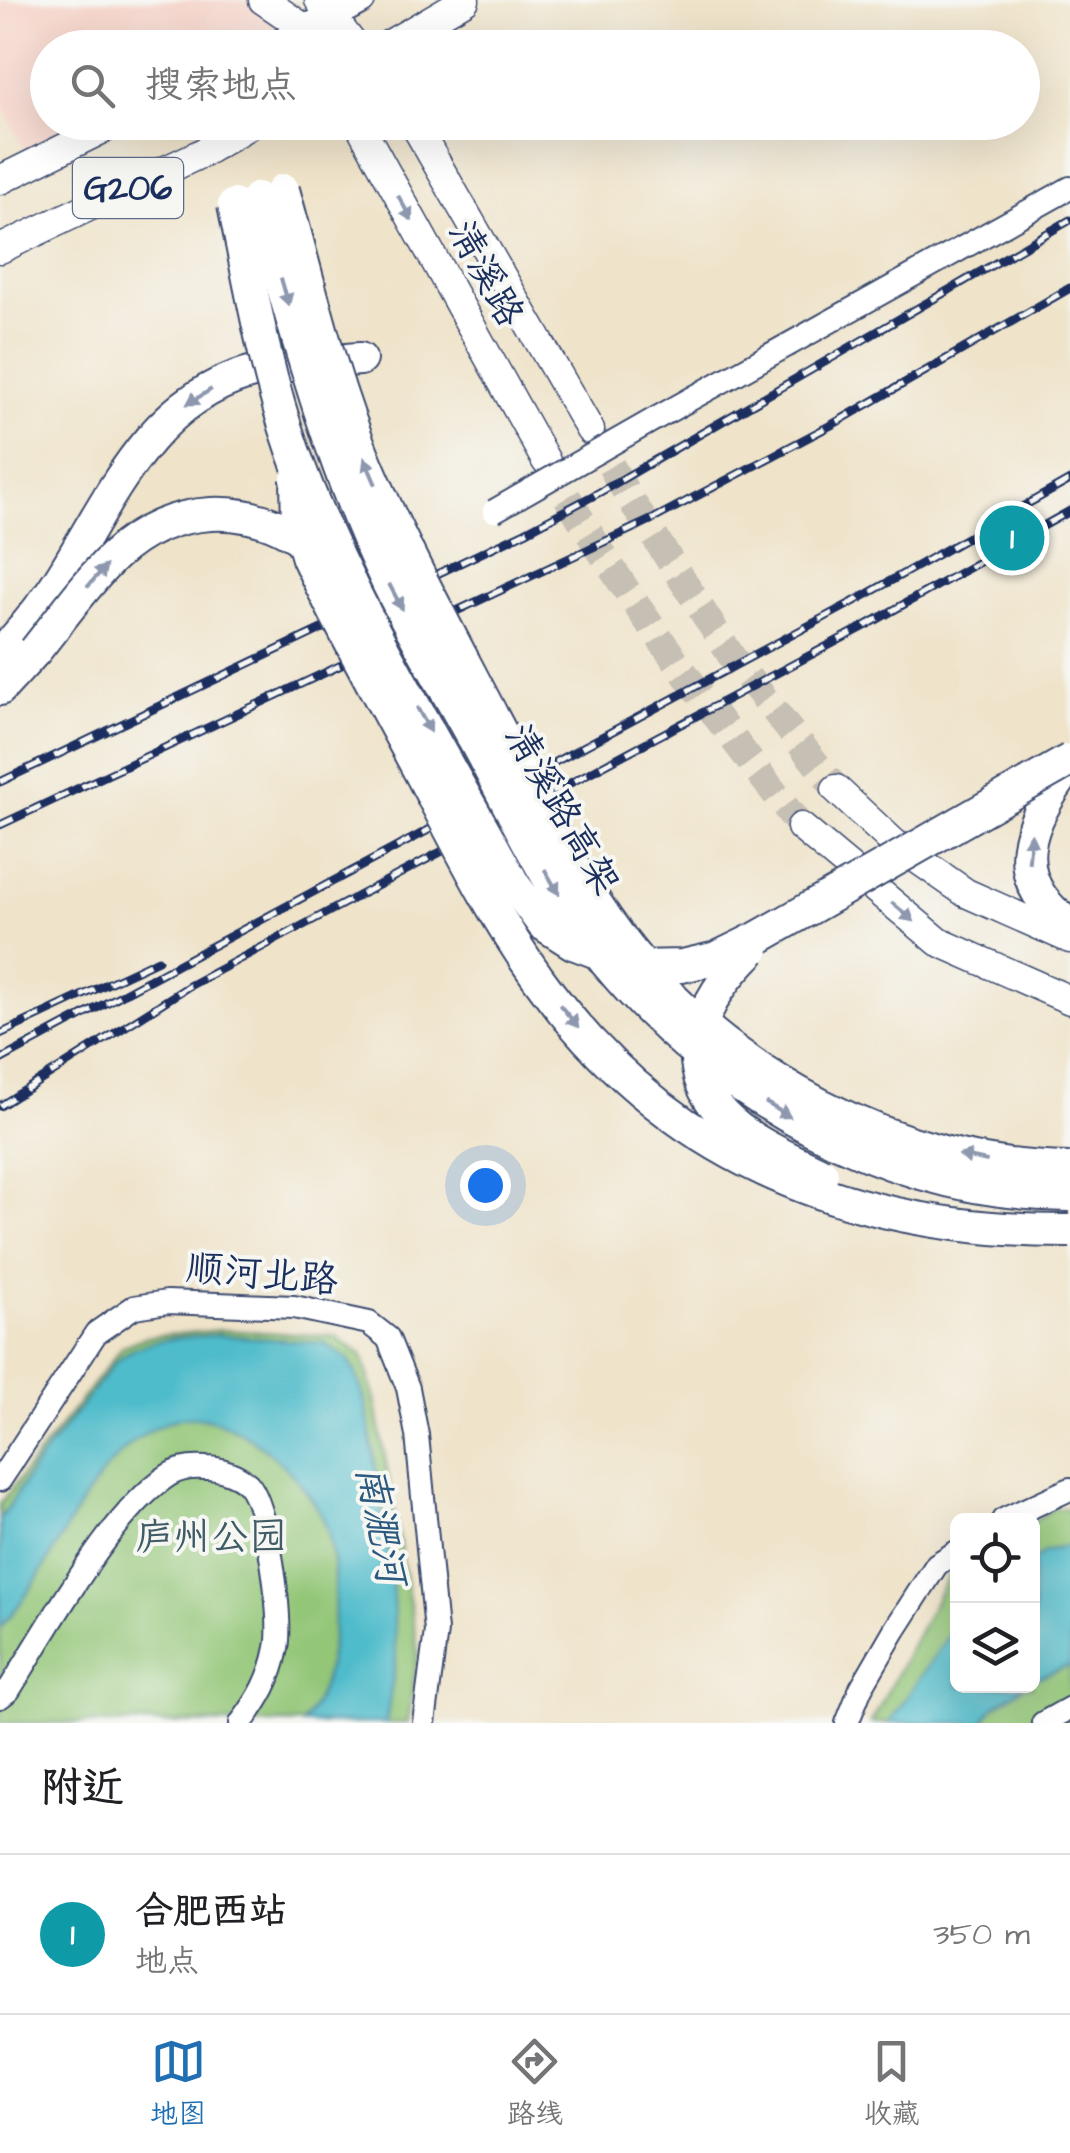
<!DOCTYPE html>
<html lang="zh">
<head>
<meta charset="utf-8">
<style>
	:root { --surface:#fff; --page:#f2f2f2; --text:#202124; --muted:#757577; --line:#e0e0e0; --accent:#1f6fb2 }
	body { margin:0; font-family:"Architects Daughter","LXGW WenKai TC",sans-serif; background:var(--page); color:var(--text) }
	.controls { position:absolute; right:30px; bottom:30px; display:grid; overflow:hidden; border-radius:15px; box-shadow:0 10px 40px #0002 }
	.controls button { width:90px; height:90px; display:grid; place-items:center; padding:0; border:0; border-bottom:2px solid var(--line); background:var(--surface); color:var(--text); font:50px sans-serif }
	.you { position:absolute; left:485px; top:1185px; width:35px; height:35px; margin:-25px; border:8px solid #fff; border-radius:50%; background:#1a73e8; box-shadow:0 0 0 15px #1a73e833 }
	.badge { display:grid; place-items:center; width:65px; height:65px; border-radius:50%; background:var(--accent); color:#fff; font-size:32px; font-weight:700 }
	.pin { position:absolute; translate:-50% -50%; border:5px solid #fff; box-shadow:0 2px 10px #0006 }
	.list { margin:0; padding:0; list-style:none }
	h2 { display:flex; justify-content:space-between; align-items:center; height:130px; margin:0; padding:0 40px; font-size:42px }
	h2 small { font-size:32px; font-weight:400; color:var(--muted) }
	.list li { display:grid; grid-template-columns:65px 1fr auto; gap:30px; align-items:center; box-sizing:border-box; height:160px; padding:0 40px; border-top:2px solid var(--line) }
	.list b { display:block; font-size:38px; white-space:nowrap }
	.list p { margin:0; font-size:32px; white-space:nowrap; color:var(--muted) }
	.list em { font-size:32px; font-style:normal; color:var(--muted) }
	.icon { flex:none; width:55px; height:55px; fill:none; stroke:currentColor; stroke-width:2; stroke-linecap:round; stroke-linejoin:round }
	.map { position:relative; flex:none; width:1070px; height:1723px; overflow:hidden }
	.search { position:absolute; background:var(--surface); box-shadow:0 10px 40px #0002; left:30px; right:30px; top:30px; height:110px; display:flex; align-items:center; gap:25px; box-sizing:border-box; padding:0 35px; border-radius:55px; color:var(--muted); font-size:38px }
	.sheet { height:290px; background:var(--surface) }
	nav { display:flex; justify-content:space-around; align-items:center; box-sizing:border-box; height:140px; border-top:2px solid var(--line); background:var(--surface); font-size:28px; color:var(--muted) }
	nav a { display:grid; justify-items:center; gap:5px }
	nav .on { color:var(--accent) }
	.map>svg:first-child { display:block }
	.built { fill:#f6d1c6 }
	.green { fill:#93c677; stroke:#577a6a; stroke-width:2.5 }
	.water { fill:#50bccb; stroke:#367694; stroke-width:2.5 }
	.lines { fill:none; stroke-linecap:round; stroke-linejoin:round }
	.major-tunnel { stroke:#c5bfb4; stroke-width:28; stroke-dasharray:28 14; stroke-linecap:butt }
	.minor-casing { stroke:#3b4a6e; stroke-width:26 }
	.major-casing { stroke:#3b4a6e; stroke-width:31 }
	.highway-casing { stroke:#3b4a6e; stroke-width:36 }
	.minor { stroke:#fff; stroke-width:22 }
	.major { stroke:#fff; stroke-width:28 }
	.highway { stroke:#fff; stroke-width:32 }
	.rail-casing { stroke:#1b2f5e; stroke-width:9 }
	.rail { stroke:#f6f6f2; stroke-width:5; stroke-dasharray:15; stroke-linecap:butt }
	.minor-bridge-casing { stroke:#3b4a6e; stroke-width:26; stroke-linecap:butt }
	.highway-bridge-casing { stroke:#3b4a6e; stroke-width:36; stroke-linecap:butt }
	.minor-bridge { stroke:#fff; stroke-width:22 }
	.highway-bridge { stroke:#fff; stroke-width:32 }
	.oneway { fill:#8d97ae }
	.labels { text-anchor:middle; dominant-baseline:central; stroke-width:8; stroke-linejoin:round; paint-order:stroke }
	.shield { fill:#f6f6f2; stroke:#5d6b8a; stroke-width:2.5 }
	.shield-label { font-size:35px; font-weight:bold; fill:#1b2f5e }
	.street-label { font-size:38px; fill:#1b2f5e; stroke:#f6f6f2 }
	.park-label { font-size:38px; fill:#3f5c66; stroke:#f6f6f2 }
	.water-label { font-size:40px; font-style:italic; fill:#2b597f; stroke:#f6f6f2 }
</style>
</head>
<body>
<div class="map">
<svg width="1070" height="1723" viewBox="0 0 1070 1723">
	<rect width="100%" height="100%" fill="#f6f6f2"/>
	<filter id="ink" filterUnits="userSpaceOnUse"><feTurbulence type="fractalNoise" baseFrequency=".01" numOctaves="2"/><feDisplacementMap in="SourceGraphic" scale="20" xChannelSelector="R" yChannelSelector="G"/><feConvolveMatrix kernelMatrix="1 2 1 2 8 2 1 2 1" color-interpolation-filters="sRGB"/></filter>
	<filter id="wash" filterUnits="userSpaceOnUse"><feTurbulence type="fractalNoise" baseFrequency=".0048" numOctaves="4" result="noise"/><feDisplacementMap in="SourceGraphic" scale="40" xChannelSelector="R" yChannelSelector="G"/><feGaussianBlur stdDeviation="2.25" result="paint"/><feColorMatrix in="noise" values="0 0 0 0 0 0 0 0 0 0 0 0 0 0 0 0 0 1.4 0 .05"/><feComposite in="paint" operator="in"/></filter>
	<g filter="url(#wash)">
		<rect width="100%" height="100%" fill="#efe3c9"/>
		<path class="built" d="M0,0H263L307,30L272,47L48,48V122L117,123L31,164L0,100Z"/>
		<g class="green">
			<path d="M221,1330L336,1336L362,1355L375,1399L418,1652L408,1723H0V1504L123,1346L146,1337Z"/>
			<path d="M1070,1508V1723H871L949,1574L957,1569L958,1686H1032L1033,1522L1052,1509Z"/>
		</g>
		<g class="water">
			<path d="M218,1335L324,1343L348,1359L356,1374L366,1404L392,1578L396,1658L386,1723H302C337,1685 341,1582 328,1532C315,1483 228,1400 173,1420C84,1451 61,1566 0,1627V1520L33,1468L116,1361C145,1336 181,1338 218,1335Z"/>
			<path d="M1070,1545V1666L1033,1679V1561L1044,1552Z"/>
			<path d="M957,1623L958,1686H1024L994,1707L981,1723H889Z"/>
		</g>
	</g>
	<g filter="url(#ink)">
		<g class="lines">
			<g class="major-tunnel">
				<path d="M590,430L627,494L732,657L836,789"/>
				<path d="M546,461C620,591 710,710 801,827"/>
			</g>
			<g class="minor-casing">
				<g id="minor">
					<path d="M653,420L1070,188"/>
					<path d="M0,1480L96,1333L134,1307L167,1302L294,1307L369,1323L388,1338L408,1388L417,1435L436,1631L424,1723"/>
					<path d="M1003,1520L1070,1489"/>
					<path d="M0,1697L9,1690C47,1630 111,1512 169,1475C180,1468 193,1467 206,1468C219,1468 238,1474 248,1484C268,1506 283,1619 277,1648C271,1679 259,1699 241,1723"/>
					<path d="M847,1723L861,1688L894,1631L937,1564L958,1551"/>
					<path d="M1043,1723L1070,1708"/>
				</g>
			</g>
			<g class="major-casing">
				<g id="major">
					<path d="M263,0L307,30L316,48"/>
					<path d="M319,0L356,48"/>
					<path d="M272,48L361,0"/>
					<path d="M383,48L465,0"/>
					<path d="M358,122L546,461"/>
					<path d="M413,122L590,430"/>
					<path d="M0,180L117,122"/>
					<path d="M0,249L204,152L254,122"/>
					<path d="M836,789L894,843L966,893L1070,939"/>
					<path d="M801,827L939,942L1070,1000"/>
				</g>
			</g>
			<g class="highway-casing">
				<g id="highway">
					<path d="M0,655C24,629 47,601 65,571C112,494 152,402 246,374C283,363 322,362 360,359"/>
					<path d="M0,689L35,651"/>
					<path d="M1070,766C1028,820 1002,878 1070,925"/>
				</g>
			</g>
			<use href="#minor" class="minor"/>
			<use href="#major" class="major"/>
			<use href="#highway" class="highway"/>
			<g class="rail-casing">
				<g id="rail">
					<path d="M0,782L525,532L600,492L1070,220"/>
					<path d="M0,825L655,518L835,423L1070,288"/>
					<path d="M0,1034L158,960"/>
					<path d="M0,1060L853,602L1070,480"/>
					<path d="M0,1106L189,986L867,625L1070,511"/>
				</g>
			</g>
			<use href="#rail" class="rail"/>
			<g class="minor-bridge-casing">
				<path id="minor-bridge" d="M494,511L653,420"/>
			</g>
			<g class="highway-bridge-casing">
				<g id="highway-bridge">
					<path d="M283,190C309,282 330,377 367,465C404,551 449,633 492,716C532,791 569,870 620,938C722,1074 899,1168 1070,1169"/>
					<path d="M258,198C295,329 329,461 388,583C416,640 449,694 479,749C518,821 554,899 606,962C719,1099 890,1194 1070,1195"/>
					<path d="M234,205C251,287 265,371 293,450C346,599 438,745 514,885L543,924L573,943L637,967L682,966L717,958L756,939L1070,760"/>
					<path d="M297,479L298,525L308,558C345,636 388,711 428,787C462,852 495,918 538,978C667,1159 853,1232 1070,1231"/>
					<path d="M35,651C60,620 85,584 114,556C170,504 251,499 311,547"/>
					<path d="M753,949C699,1001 666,1074 739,1129C763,1147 794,1161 822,1174"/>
				</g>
			</g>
			<use href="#minor-bridge" class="minor-bridge"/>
			<use href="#highway-bridge" class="highway-bridge"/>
		</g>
		<defs><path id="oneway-solid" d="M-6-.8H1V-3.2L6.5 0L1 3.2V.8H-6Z" transform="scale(2.5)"/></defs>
		<g class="oneway">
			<use href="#oneway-solid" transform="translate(405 208) rotate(61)"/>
			<use href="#oneway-solid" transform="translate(285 292) rotate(74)"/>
			<use href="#oneway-solid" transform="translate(199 397) rotate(148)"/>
			<use href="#oneway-solid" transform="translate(370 471) rotate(-113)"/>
			<use href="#oneway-solid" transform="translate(97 576) rotate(-49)"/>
			<use href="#oneway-solid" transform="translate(396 597) rotate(62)"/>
			<use href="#oneway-solid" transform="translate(424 720) rotate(61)"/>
			<use href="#oneway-solid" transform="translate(1030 848) rotate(-85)"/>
			<use href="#oneway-solid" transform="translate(552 882) rotate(60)"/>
			<use href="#oneway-solid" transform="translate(903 912) rotate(40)"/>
			<use href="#oneway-solid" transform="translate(569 1016) rotate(50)"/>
			<use href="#oneway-solid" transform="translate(778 1110) rotate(31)"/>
			<use href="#oneway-solid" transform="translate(973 1158) rotate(-168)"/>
		</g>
	</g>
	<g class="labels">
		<rect class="shield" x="73" y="158" width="110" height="60" rx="8"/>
		<g class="shield-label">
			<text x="128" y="188">G206</text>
		</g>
		<g class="street-label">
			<text transform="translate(485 274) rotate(61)">清溪路</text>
			<text transform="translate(561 810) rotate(60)">清溪路高架</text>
			<text transform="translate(262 1275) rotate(5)">顺河北路</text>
		</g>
		<g class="park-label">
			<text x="211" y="1538">庐州公园</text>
		</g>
		<g class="water-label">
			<text transform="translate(380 1525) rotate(79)">南淝河</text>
		</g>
	</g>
</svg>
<div class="controls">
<button><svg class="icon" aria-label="locate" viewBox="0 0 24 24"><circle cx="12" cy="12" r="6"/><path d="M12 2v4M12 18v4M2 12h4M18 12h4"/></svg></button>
<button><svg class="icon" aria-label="layers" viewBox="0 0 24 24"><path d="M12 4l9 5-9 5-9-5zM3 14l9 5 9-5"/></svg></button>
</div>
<div class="you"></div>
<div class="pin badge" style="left:1012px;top:538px;background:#0f9aa8">1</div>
<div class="search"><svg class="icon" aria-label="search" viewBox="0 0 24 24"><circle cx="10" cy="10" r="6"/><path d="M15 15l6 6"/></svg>搜索地点</div>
</div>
<section class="sheet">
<h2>附近<small></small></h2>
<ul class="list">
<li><span class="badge" style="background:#0f9aa8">1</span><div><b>合肥西站</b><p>地点</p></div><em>350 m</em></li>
</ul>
</section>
<nav>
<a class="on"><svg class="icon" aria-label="map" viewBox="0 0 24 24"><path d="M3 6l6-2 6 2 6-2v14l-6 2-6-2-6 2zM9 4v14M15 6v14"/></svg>地图</a>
<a><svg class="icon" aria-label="directions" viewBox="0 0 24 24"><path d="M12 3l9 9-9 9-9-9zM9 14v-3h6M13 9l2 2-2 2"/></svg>路线</a>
<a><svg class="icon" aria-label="saved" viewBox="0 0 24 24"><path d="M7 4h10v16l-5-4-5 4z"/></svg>收藏</a>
</nav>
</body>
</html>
